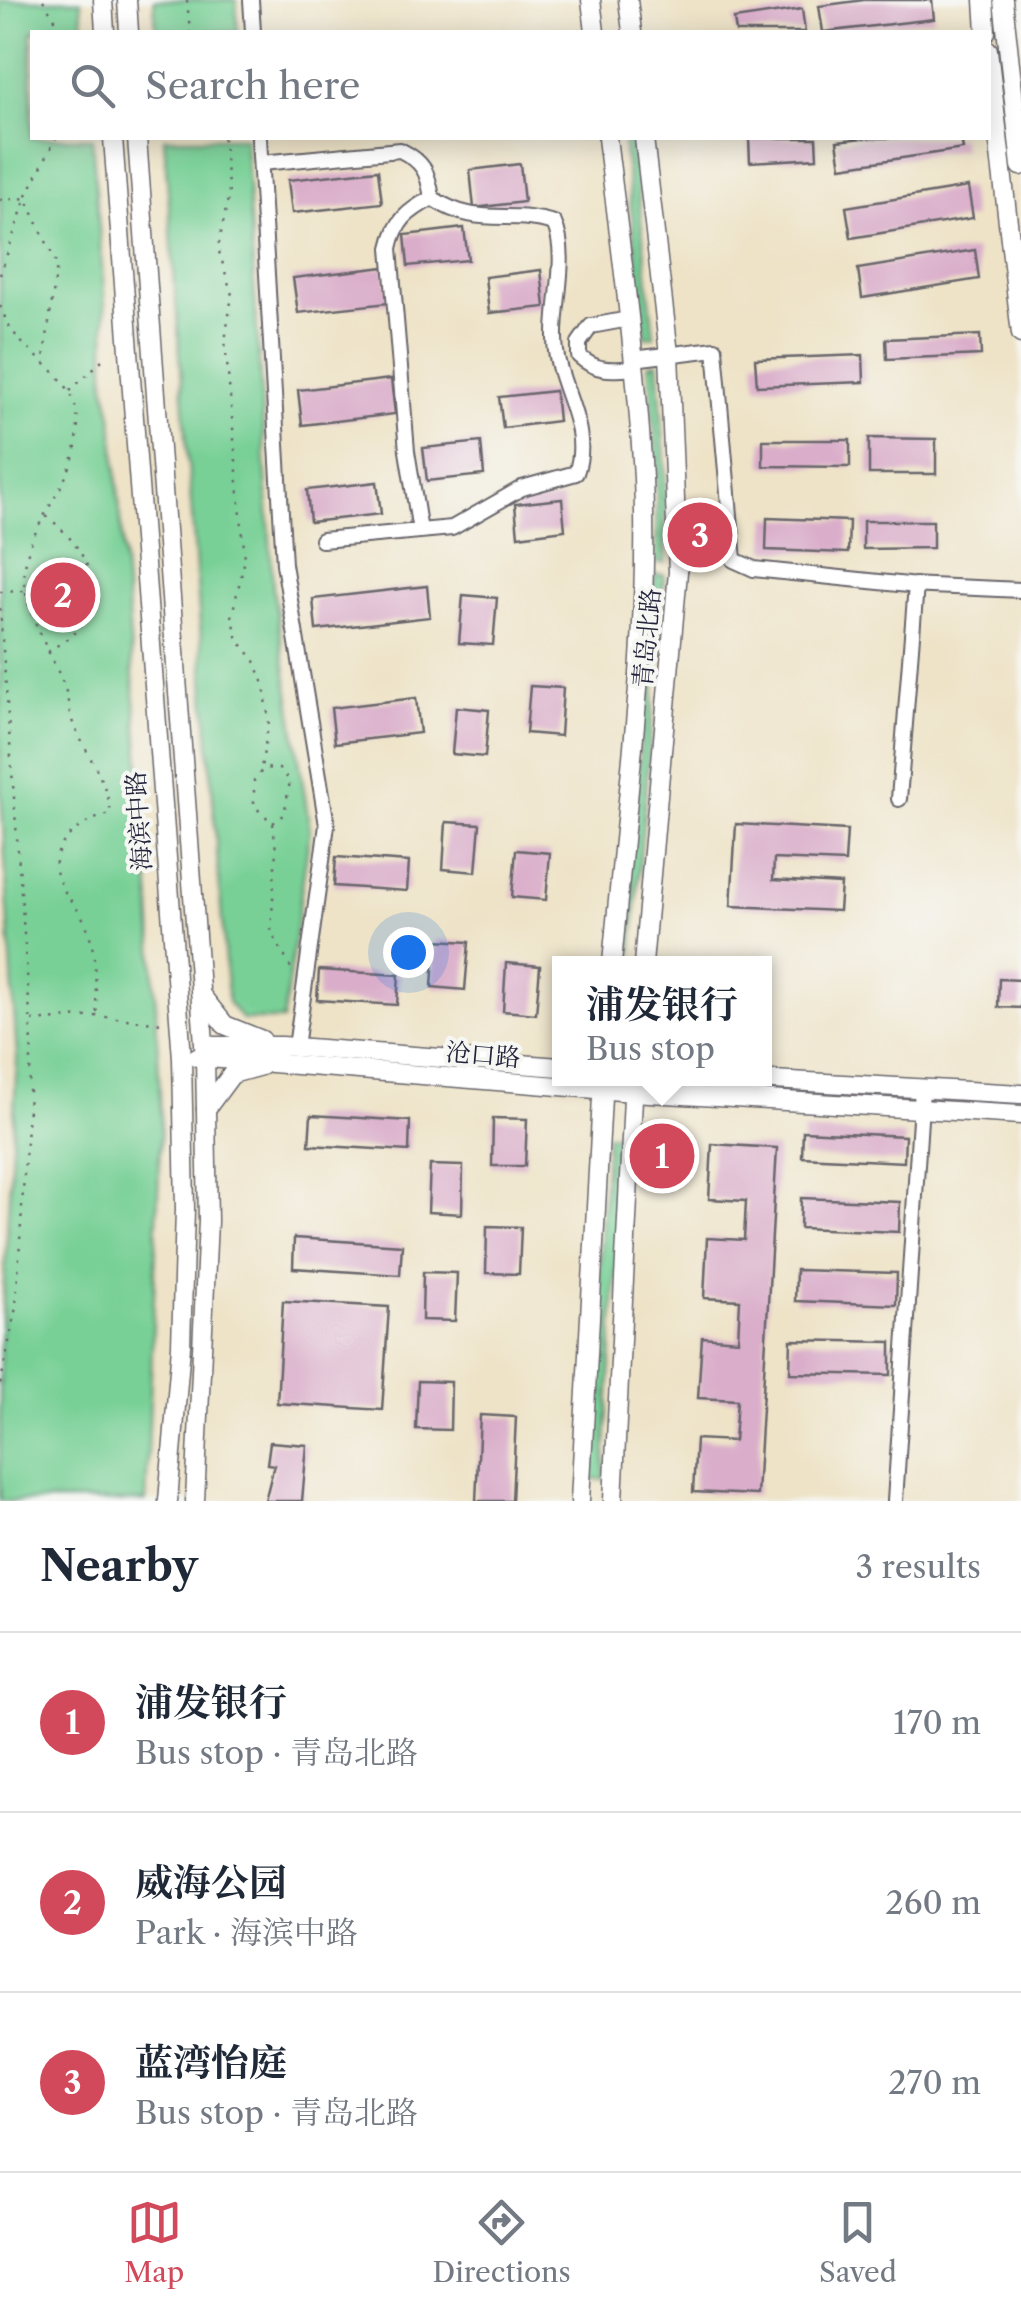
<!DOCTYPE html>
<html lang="en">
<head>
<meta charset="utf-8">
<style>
	:root { --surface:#fff; --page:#f6f6f7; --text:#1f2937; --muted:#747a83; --line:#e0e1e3; --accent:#d1495b }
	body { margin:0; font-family:"Libre Caslon Text","Noto Serif SC",serif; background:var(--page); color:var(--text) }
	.you { position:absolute; left:408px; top:952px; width:35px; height:35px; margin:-25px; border:8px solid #fff; border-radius:50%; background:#1a73e8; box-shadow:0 0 0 15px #1a73e833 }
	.badge { display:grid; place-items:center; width:65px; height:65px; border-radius:50%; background:var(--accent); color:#fff; font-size:32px; font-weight:700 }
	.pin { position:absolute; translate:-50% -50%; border:5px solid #fff; box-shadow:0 2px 10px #0006 }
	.popup { position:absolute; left:552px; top:956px; width:220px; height:130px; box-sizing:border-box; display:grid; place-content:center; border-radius:0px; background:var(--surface); filter:drop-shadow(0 2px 8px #0005); font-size:32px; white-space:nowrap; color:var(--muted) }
	.popup b { font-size:38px; color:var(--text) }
	.popup::after { content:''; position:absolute; left:50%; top:100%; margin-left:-20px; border:20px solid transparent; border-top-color:var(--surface) }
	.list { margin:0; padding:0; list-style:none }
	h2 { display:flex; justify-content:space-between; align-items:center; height:130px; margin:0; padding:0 40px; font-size:42px }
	h2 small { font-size:32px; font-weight:400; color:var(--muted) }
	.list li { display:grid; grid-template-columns:65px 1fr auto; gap:30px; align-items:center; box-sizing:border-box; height:180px; padding:0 40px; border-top:2px solid var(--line) }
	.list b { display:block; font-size:38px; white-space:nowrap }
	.list p { margin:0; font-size:32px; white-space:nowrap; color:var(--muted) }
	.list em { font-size:32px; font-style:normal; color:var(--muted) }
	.icon { flex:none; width:55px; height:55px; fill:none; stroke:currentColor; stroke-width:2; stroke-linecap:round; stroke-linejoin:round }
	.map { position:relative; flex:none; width:1021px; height:1501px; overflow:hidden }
	.search { position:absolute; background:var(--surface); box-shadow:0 5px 25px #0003; left:30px; right:30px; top:30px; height:110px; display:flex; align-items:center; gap:25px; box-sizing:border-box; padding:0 35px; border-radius:0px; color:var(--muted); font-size:38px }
	.sheet { height:670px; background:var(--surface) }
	nav { display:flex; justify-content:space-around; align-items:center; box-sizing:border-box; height:140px; border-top:2px solid var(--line); background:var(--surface); font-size:28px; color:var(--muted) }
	nav a { display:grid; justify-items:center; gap:5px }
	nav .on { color:var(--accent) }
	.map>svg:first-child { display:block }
	.green { fill:#78d096; stroke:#4d7968; stroke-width:2.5 }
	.building { fill:#daaeca }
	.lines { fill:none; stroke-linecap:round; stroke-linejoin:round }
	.minor-casing { stroke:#69666c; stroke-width:18 }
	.major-casing { stroke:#69666c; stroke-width:21 }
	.path { stroke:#69666c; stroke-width:2.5; stroke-dasharray:2.5 8; stroke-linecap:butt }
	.minor { stroke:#fff; stroke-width:14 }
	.major { stroke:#fff; stroke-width:18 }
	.labels { text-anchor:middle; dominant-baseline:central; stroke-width:8; stroke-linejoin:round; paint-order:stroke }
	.street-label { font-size:25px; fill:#22223b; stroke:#f6f6f2 }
</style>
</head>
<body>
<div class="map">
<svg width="1021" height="1501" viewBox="0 0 1021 1501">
	<rect width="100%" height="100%" fill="#f6f6f2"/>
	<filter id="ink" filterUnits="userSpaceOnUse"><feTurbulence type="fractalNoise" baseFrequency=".01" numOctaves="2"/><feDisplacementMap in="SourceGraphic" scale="20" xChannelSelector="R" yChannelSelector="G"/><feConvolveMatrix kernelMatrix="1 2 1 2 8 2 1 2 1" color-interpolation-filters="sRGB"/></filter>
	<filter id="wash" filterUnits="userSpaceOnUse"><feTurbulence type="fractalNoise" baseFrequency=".0048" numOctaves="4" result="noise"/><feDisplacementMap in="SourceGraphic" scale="40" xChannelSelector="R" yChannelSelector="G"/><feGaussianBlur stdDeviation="2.25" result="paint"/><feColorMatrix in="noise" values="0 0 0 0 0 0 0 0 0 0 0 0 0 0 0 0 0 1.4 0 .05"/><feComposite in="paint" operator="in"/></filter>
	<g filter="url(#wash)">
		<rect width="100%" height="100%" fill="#eee3c7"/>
		<g class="green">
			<path d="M0,0H81L83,32H32V138H92L105,305V385L112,414L151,902L161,1118L146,1501H0V1348L17,1060L0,775Z"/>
			<path d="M154,0H236L238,32H156Z"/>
			<path d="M164,138H245L273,588L310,830L283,1020H243L228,1002Z"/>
			<path d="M623,138H632L654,336L646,337Z"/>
			<path d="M658,363L665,463V563H656L657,463L649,364Z"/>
			<path d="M655,575H664L631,963L622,964Z"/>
			<path d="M607,1135H624L604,1479H588Z"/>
		</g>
		<g id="blocks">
			<g class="building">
				<path d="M864,0H932L934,19L823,32L819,6Z"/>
				<path d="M802,9L805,32H736L734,19Z"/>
				<path d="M749,138H816L817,158L750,162Z"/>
				<path d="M863,138H961L963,149L841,167L837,141Z"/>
				<path d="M520,164L524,202L474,208L470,170Z"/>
				<path d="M378,170L382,203L292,213L288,180Z"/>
				<path d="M968,187L973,218L851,238L846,207Z"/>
				<path d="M464,228L468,260L408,266L405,235Z"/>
				<path d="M975,250L979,279L862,298L858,269Z"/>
				<path d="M385,267L389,303L298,313L293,278Z"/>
				<path d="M541,270L545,307L489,313L485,277Z"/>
				<path d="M980,335L981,355L887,359L886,339Z"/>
				<path d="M863,355L864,382L757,386L755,359Z"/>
				<path d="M391,379L395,414L302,425L298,390Z"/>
				<path d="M555,391L558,421L503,428L499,397Z"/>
				<path d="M869,438L936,439V474H869Z"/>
				<path d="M763,440H850V467L763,466Z"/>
				<path d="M481,442L484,475L427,481L423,448Z"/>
				<path d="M377,482L381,514L310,522L307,490Z"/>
				<path d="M562,499L565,530L518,536L515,504Z"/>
				<path d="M767,518L849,521L848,553L766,550Z"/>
				<path d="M863,521H933V548L863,549Z"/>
				<path d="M427,586L430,617L316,630L313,599Z"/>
				<path d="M463,595L497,598L493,645L459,643Z"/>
				<path d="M530,686L563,688L560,736L526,733Z"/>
				<path d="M416,698L420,733L335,743L331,708Z"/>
				<path d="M456,707L489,710L485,757L452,754Z"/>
				<path d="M446,822L480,824L476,872L443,869Z"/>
				<path d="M736,824L847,830L845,862L774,859L773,880L841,884L839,911L731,906Z"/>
				<path d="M516,850L550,853L546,900L512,897Z"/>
				<path d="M336,857L409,862L407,891L334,886Z"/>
				<path d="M435,940L469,942L465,990L432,987Z"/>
				<path d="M506,963L540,966L536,1014L503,1011Z"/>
				<path d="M319,970L399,975L397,1005L317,1000Z"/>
				<path d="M999,979L1021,980V1008L998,1007Z"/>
				<path d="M311,1115L410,1121L409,1151L309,1145Z"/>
				<path d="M493,1118L527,1119L525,1166H492Z"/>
				<path d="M803,1131L905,1136L904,1162L802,1157Z"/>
				<path d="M712,1144L777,1148L757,1495L693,1492L696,1439L734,1441L737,1400L698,1398L702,1337L738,1340L740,1300L704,1298L707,1238L744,1240L746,1201L709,1199Z"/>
				<path d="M430,1165L463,1166L462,1214L428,1212Z"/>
				<path d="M801,1198L900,1202L899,1232L800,1228Z"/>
				<path d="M487,1226L521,1227L519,1274L486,1273Z"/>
				<path d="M294,1238L402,1245L400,1275L293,1268Z"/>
				<path d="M796,1270L897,1273L896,1305L795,1301Z"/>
				<path d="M423,1272L457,1273L455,1321L422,1320Z"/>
				<path d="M283,1301L389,1307L382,1410L277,1403Z"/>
				<path d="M791,1340L891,1342V1375L790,1373Z"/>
				<path d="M418,1381L451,1382L450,1430L416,1429Z"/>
				<path d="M480,1415L516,1417L512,1501H476Z"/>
				<path d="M270,1442L307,1445L302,1501H265L274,1465L267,1464Z"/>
			</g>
		</g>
	</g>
	<g filter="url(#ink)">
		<use href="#blocks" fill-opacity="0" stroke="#69666c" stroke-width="2.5"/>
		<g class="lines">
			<g class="minor-casing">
				<g id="minor">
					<path d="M251,0L253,32"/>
					<path d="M259,138L284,564L327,825L296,1047"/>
					<path d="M261,163L400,150C424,162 428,172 432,198"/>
					<path d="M629,319L591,326L579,343V356C596,372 612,370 634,368"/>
					<path d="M633,359L715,349L734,560L754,569L908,585L1021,590"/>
					<path d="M322,540L452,528L522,488L576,473C593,425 555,385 555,338C554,302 569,255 554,223C509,209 478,229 432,198C408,211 396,220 390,248L407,451L420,531"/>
					<path d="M899,799L916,585"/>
					<path d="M895,1501L922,1089"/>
				</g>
			</g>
			<g class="major-casing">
				<g id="major">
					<path d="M103,0L105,32"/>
					<path d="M127,0L129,32"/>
					<path d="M591,0L595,32"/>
					<path d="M628,0L632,32"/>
					<path d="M984,0L986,32"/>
					<path d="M1003,0L1021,166"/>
					<path d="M988,50L1021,334"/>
					<path d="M113,138L182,1058L185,1209L181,1346L168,1501"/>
					<path d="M137,138L205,1057L208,1221L195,1501"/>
					<path d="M607,138C621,251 637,364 643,478C650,639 626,803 612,964"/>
					<path d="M643,964L678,572L669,354L644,138"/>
					<path d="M201,995L225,1025L262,1040"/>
					<path d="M211,1046H282L560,1067"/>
					<path d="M197,1057L633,1092L1021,1115"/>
					<path d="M739,1078L1021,1094"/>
					<path d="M206,1109L232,1074L261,1066"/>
					<path d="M580,1501L603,1079"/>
					<path d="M613,1501L634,1078"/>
				</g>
			</g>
			<g class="path">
				<path d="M43,0L63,32"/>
				<path d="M187,0L190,32"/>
				<path d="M223,138L229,194L218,248L232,295L225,341L245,559L232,615L238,640L255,661L264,684L269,721L260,774"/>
				<path d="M0,200L26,198L57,265L44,359"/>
				<path d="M0,275L27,195L56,138"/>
				<path d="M0,306C4,315 8,326 14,333C33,359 69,375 76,409C90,483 17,521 25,587C30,623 52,654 64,686C69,698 68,712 73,723C86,754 107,780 111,814C80,820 43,847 60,883C68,900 83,913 88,930C97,956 95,989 97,1016"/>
				<path d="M70,391L104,358"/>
				<path d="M46,516C79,540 110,586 80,627C73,637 58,644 48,652"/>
				<path d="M0,592L24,591"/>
				<path d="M0,608L32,1042L16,1307L0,1386"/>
				<path d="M273,823L284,815L290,781L279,769L264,768L254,780V806L273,823L276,850L271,932L292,970"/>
				<path d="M32,1021L97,1016L163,1023"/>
			</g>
			<use href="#minor" class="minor"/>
			<use href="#major" class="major"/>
		</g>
	</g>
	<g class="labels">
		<g class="street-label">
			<text transform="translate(647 638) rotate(-85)">青岛北路</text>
			<text transform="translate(139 821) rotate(-94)">海滨中路</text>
			<text transform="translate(483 1055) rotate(5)">沧口路</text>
		</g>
	</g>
</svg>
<div class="you"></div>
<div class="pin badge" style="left:662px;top:1156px">1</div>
<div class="popup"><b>浦发银行</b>Bus stop</div>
<div class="pin badge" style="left:63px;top:595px">2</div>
<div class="pin badge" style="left:700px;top:535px">3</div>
<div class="search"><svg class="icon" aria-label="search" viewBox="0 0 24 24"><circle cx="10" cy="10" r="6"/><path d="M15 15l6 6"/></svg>Search here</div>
</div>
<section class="sheet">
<h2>Nearby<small>3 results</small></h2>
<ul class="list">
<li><span class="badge">1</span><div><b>浦发银行</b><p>Bus stop · 青岛北路</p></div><em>170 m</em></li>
<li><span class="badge">2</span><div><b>威海公园</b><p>Park · 海滨中路</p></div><em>260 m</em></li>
<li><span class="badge">3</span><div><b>蓝湾怡庭</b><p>Bus stop · 青岛北路</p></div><em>270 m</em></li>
</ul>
</section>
<nav>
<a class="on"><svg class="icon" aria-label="map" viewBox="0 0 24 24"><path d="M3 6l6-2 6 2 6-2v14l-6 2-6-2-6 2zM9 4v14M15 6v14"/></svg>Map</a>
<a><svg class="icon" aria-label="directions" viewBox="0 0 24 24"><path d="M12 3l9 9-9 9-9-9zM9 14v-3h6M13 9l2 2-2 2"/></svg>Directions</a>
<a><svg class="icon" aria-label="saved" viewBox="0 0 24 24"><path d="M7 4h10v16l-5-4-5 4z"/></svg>Saved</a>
</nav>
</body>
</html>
